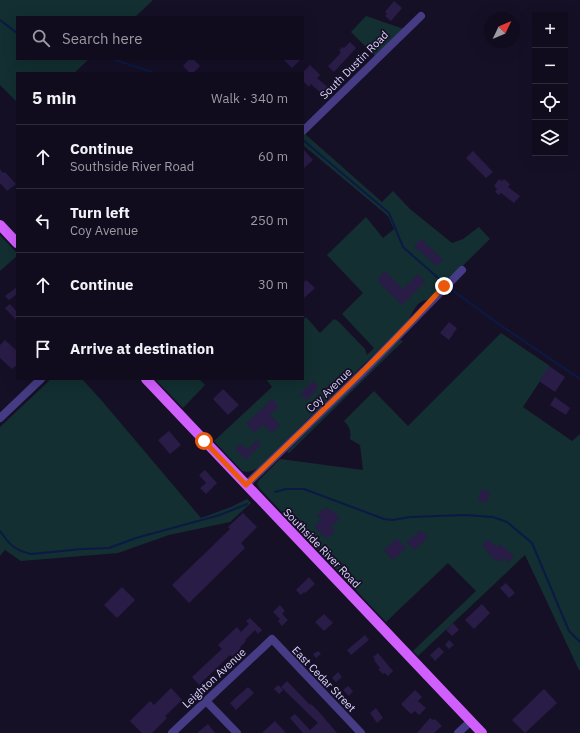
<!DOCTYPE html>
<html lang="en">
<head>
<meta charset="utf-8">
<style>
	:root { --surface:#100c1d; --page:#191526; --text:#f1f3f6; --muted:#9c9ba4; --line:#302c3b }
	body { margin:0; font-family:"IBM Plex Sans",sans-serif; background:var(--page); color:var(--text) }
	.controls { position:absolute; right:12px; top:12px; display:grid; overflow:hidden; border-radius:0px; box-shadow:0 4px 16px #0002 }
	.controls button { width:36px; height:36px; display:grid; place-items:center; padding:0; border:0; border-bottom:1px solid var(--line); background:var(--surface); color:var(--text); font:20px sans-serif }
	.compass { position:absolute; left:484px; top:12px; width:36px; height:36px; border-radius:50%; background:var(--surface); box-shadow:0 4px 16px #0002; rotate:46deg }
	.stop { position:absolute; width:12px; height:12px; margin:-9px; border:3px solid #ea580c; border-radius:50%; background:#fff }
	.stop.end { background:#ea580c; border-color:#fff; box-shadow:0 1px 4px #0008 }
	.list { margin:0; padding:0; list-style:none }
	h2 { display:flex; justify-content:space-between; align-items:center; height:52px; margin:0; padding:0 16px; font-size:17px }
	h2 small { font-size:13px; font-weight:400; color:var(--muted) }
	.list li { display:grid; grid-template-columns:26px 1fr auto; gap:12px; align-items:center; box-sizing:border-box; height:64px; padding:0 16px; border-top:1px solid var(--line) }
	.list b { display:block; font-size:15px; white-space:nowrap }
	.list p { margin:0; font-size:13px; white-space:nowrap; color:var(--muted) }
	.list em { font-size:13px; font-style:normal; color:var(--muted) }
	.icon { flex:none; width:22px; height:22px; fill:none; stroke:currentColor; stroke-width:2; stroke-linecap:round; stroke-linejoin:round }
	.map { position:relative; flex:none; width:580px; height:733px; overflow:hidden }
	.search { position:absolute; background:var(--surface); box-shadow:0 4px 16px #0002; left:16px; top:16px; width:288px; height:44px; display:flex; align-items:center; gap:10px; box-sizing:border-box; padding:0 14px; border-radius:0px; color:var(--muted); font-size:15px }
	.panel { position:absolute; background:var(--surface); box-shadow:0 4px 16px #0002; left:16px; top:72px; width:288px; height:308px; border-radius:0px }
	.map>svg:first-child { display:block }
	.green { fill:#132f31 }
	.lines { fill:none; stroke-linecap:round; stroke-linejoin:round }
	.stream { stroke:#0b1a45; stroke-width:2 }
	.building { fill:#291c47 }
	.minor { stroke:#463c85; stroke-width:8 }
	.major { stroke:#d15ffd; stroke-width:10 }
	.route { stroke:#ea580c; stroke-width:5 }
	.labels { text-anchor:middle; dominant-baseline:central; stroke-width:3.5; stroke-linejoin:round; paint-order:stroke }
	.street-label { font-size:11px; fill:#dfd6fe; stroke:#161027 }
</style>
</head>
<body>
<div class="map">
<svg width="580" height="733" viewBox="0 0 580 733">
	<rect width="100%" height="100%" fill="#161027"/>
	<g class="green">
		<path d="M0,0H153L135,17H17V59H89L74,73H17V102L0,85Z"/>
		<path d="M366,16L404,29L376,57L351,32Z"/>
		<path d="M305,134L382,202L393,191L410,209L452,243L463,239L479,227L490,239L428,300C416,300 413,313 408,321L258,468C252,471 248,473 242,471L214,441L272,387L266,379H303V320L306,317L320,333L334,319L338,321L365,349L367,355L374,348L342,314L363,293L327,255L366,217L383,238L394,229L388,216L303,145V136Z"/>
		<path d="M0,235L17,253V256L0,271Z"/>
		<path d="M501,333L550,366L523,407L572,441L580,434V670H579L525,555L418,656L413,651L476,591L448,563L386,622L260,489L257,484L259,480L280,459L363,470L360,445L350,439C351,431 350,427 344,421L374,391L408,426Z"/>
		<path d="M400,340L403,341L289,453L287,452Z"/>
		<path d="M51,379H82L102,401L201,518L231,507L247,499L251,503L230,522L169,535L118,553L21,561L5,550L0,556V427Z"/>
		<path d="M155,379H199L205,385L183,408Z"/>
	</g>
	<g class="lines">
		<g class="stream">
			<path d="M0,20L17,33"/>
			<path d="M112,59L155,73"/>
			<path d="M303,140L389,213L403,247L445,284"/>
			<path d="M448,287L500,325L580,379"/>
			<path d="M275,492L286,489H304L384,519L392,520L410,517L465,515L493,517L507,522L532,543L569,631L580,642"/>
			<path d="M0,531C10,545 14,550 31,554L82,549L109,548L136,538L220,515L247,504"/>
		</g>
	</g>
	<g class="building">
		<path d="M394,1L402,8L391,21L385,16L387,14L385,12Z"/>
		<path d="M350,42L356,48L334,72L328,66L338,56L341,52L339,51L342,47L344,48Z"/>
		<path d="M189,59H193L200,66L193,73H190L183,66Z"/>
		<path d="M283,59H301L292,68Z"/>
		<path d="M310,65L320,75L317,78L330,89L324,96L311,84L309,87L303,81V72Z"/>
		<path d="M303,149L313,160L303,169Z"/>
		<path d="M473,151L493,172L486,178L466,158Z"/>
		<path d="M0,169L3,173L5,172L16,184L7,191L0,183Z"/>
		<path d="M499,179L502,181L504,179L510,184L508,187L520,196L514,203L501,193L499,195L495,192L497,189L494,186Z"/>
		<path d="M421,239L443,260L437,266L414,246Z"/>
		<path d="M385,271L403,289L418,274L425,282L402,305L381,285L382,284L377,279Z"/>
		<path d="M306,280L315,288L303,299V283Z"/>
		<path d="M17,287V294L9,300L5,296Z"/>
		<path d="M10,304L17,312V321L5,308Z"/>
		<path d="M449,322L457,328L449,340L440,333Z"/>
		<path d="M5,340L17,351V365L12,369L0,358V345Z"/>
		<path d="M549,366L565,377L555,392L539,381Z"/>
		<path d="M313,381L319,387L307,400L300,394Z"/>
		<path d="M223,389L239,405L228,415L213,399Z"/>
		<path d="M555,397L570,408L566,415L550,405Z"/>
		<path d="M272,399L279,406L270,415L280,425L272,433L263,425L255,433L246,424Z"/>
		<path d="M169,431L181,445L170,454L158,440Z"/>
		<path d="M257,440L261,444L246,460L235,449L241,444L247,450Z"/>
		<path d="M205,470L217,483L206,494L200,488L206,483L199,475Z"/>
		<path d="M481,489L490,492L487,503L478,500Z"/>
		<path d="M326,507L329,511L331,509L340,518L331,527L335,531L327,539L314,527L321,520L317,515Z"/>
		<path d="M243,513L257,527L241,543L245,548L189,603L172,585L230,529L228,527Z"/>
		<path d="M421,530L428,538L414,550L406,542Z"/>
		<path d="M397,538L406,548L393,560L384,550Z"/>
		<path d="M488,539L497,547L500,544L514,556L508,563L503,558L499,562L494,558L493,559L488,554L490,553L482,546Z"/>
		<path d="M309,577L315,584L305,593L304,592L301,595L296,590Z"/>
		<path d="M506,583L515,593L509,598L500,588Z"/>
		<path d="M122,587L135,600L117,618L104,605Z"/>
		<path d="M482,604L490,613L474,629L465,620Z"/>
		<path d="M280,605L285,611L282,614L288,620L282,626L278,621L280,619L273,612Z"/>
		<path d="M324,614L333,623L324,631L315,622Z"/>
		<path d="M250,618L262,630L258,634L255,630L245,640L246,641L240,647L241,648L232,657L230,655L199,685L192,677L222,649L218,645L237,627L241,632L249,624L246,621Z"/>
		<path d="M453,623L459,630L452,636L446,630Z"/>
		<path d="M365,635L369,640L351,655L347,650Z"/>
		<path d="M449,640L454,645L449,649L445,645Z"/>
		<path d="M439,647L444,652L435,661L430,655Z"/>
		<path d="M318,651L321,654L316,658L313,654Z"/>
		<path d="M378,653L393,671L388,676L385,673L383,674L378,669L380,668L374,660L375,659L373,657Z"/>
		<path d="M338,672L342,677L336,682L332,678Z"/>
		<path d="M287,681L310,705L311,704L319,712L337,733H303L290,718L295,714L310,730L318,723L281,687Z"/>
		<path d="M278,685L283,690L279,694L274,689Z"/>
		<path d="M348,686L353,691L349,696L343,690Z"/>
		<path d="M248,687L254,693L236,710L230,703Z"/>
		<path d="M171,688L182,700L165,716L167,718L152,733H142L130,721L150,701L154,705Z"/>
		<path d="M544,689L557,703L525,733L512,720Z"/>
		<path d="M415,690L422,697L418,701L426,708L419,715L415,711L411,714L401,704Z"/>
		<path d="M376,708L383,718L377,723L370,713Z"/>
		<path d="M430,718L433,720L435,719L442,726L434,733H417Z"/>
		<path d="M275,721L286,733H262Z"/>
		<path d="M208,724L215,733H197Z"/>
	</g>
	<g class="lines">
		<g class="minor">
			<path d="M303,131L421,16"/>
			<path d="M0,418L41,379"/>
			<path d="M246,485L364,371L462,270"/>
			<path d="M206,701L237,733"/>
			<path d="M172,733L272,639L361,733"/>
			<path d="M458,733L471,721"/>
		</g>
		<g class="major">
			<path d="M0,225L17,243"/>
			<path d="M146,379L482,733"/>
		</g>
	</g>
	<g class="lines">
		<path class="route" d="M204,441L246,485C313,419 382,356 444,286"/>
	</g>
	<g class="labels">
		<g class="street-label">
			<text transform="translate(354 65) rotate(-45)">South Dustin Road</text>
			<text transform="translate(329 390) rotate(-44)">Coy Avenue</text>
			<text transform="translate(322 548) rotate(46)">Southside River Road</text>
			<text transform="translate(214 678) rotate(-43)">Leighton Avenue</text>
			<text transform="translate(324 679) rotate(46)">East Cedar Street</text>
		</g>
	</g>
</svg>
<div class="controls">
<button>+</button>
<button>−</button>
<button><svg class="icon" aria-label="locate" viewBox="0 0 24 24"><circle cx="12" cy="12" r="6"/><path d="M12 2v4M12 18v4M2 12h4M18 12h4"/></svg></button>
<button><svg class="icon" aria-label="layers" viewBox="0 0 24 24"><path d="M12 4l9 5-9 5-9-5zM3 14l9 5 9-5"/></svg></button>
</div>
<svg class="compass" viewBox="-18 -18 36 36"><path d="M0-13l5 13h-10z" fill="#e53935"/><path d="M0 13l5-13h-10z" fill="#9c9ba4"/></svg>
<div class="stop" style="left:204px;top:441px"></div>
<div class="stop end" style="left:444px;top:286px"></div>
<div class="search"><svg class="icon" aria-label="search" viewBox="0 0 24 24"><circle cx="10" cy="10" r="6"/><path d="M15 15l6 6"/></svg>Search here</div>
<section class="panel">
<h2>5 min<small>Walk · 340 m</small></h2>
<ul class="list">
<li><svg class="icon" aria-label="ahead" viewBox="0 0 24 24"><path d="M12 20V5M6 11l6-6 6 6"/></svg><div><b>Continue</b><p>Southside River Road</p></div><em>60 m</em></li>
<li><svg class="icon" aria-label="left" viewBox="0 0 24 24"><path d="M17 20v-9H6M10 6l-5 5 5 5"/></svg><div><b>Turn left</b><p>Coy Avenue</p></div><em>250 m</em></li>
<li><svg class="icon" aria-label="ahead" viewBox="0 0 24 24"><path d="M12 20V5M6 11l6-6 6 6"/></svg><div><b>Continue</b></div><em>30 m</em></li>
<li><svg class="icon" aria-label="arrive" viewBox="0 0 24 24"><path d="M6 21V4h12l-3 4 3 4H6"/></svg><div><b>Arrive at destination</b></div></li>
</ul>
</section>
</div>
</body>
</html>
